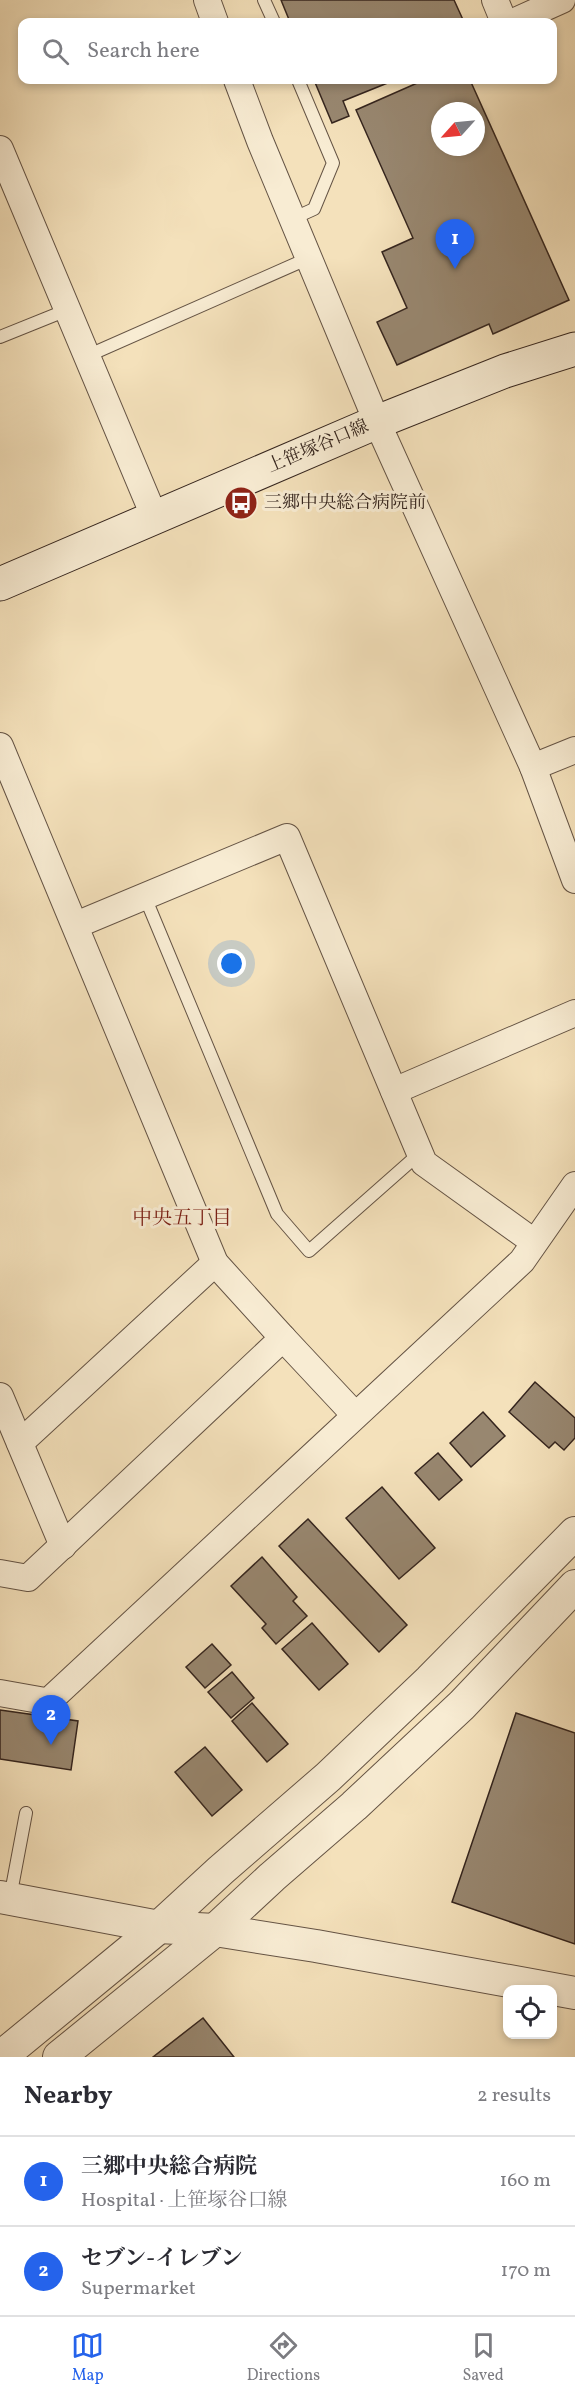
<!DOCTYPE html>
<html lang="en">
<head>
<meta charset="utf-8">
<style>
	:root { --surface:#fff; --page:#f7f7f7; --text:#2b2b33; --muted:#7c7c81; --line:#e1e1e2; --accent:#2563eb }
	body { margin:0; font-family:Vollkorn,"Noto Serif JP",serif; background:var(--page); color:var(--text) }
	.controls { position:absolute; right:18px; bottom:18px; display:grid; overflow:hidden; border-radius:12px; box-shadow:0 3px 9px #0003 }
	.controls button { width:54px; height:54px; display:grid; place-items:center; padding:0; border:0; border-bottom:2px solid var(--line); background:var(--surface); color:var(--text); font:30px sans-serif }
	.compass { position:absolute; left:431px; top:102px; width:54px; height:54px; border-radius:50%; background:var(--surface); box-shadow:0 3px 9px #0003; rotate:243deg }
	.you { position:absolute; left:232px; top:964px; width:21px; height:21px; margin:-15px; border:4px solid #fff; border-radius:50%; background:#1a73e8; box-shadow:0 0 0 9px #1a73e833 }
	.badge { display:grid; place-items:center; width:39px; height:39px; border-radius:50%; background:var(--accent); color:#fff; font-size:20px; font-weight:700 }
	.pin { position:absolute; translate:-50% -50px; filter:drop-shadow(0 2px 3px #0008) }
	.pin::after { content:''; position:absolute; top:32px; width:21px; height:18px; background:inherit; clip-path:polygon(0 0,100% 0,50% 100%) }
	.list { margin:0; padding:0; list-style:none }
	h2 { display:flex; justify-content:space-between; align-items:center; height:78px; margin:0; padding:0 24px; font-size:26px }
	h2 small { font-size:20px; font-weight:400; color:var(--muted) }
	.list li { display:grid; grid-template-columns:39px 1fr auto; gap:18px; align-items:center; box-sizing:border-box; height:90px; padding:0 24px; border-top:2px solid var(--line) }
	.list b { display:block; font-size:22px; white-space:nowrap }
	.list p { margin:0; font-size:20px; white-space:nowrap; color:var(--muted) }
	.list em { font-size:20px; font-style:normal; color:var(--muted) }
	.icon { flex:none; width:33px; height:33px; fill:none; stroke:currentColor; stroke-width:2; stroke-linecap:round; stroke-linejoin:round }
	.map { position:relative; flex:none; width:575px; height:2057px; overflow:hidden }
	.search { position:absolute; background:var(--surface); box-shadow:0 3px 9px #0003; left:18px; right:18px; top:18px; height:66px; display:flex; align-items:center; gap:15px; box-sizing:border-box; padding:0 21px; border-radius:12px; color:var(--muted); font-size:22px }
	.sheet { height:258px; background:var(--surface) }
	nav { display:flex; justify-content:space-around; align-items:center; box-sizing:border-box; height:84px; border-top:2px solid var(--line); background:var(--surface); font-size:16px; color:var(--muted) }
	nav a { display:grid; justify-items:center; gap:3px }
	nav .on { color:var(--accent) }
	.map>svg:first-child { display:block }
	.building { fill:#988770; stroke:#35251e; stroke-width:1.5; fill-rule:evenodd }
	.lines { fill:none; stroke-linecap:round; stroke-linejoin:round }
	.service-casing { stroke:#655445; stroke-width:14 }
	.minor-casing { stroke:#655445; stroke-width:28 }
	.tertiary-casing { stroke:#655445; stroke-width:34 }
	.secondary-casing { stroke:#35251e; stroke-width:35 }
	.service { stroke:#f8ecd3; stroke-width:12 }
	.minor { stroke:#f8ecd3; stroke-width:26 }
	.tertiary { stroke:#f8ecd3; stroke-width:32 }
	.secondary { stroke:#f8ecd3; stroke-width:33 }
	.labels { text-anchor:middle; dominant-baseline:central; stroke-width:6; stroke-linejoin:round; paint-order:stroke }
	.street-label { font-size:18px; fill:#35251e; stroke:#f8ecd3 }
	.poi-label { font-size:18px; fill:#35251e; stroke:#f8ecd3; text-anchor:start }
	.neighbourhood-label { font-size:20px; fill:#7a1f14; stroke:#f8ecd3 }
</style>
</head>
<body>
<div class="map">
<svg width="575" height="2057" viewBox="0 0 575 2057">
	<rect width="100%" height="100%" fill="#f4e1bb"/>
	<filter id="stains"><feTurbulence type="fractalNoise" baseFrequency=".00333" numOctaves="4"/><feColorMatrix values="0 0 0 0 .2 0 0 0 0 .09 0 0 0 0 .02 0 0 0 .5 -.17"/></filter>
	<radialGradient id="worn" r=".72"><stop offset=".6" stop-color="#630" stop-opacity="0"/><stop offset="1" stop-color="#630" stop-opacity=".3"/></radialGradient>
	<g class="building">
		<path d="M281,0H454L464,22H290Z"/>
		<path d="M314,80H395L343,101L349,116L332,123Z"/>
		<path d="M424,80H470L569,300L493,334L489,324L397,365L377,322L407,308L382,252L413,238L356,110ZM440,111H476V147H440Z"/>
		<path d="M535,1382L575,1418V1438L564,1450L555,1442L549,1448L509,1412Z"/>
		<path d="M483,1412L505,1436L471,1467L450,1443Z"/>
		<path d="M438,1453L462,1480L439,1500L415,1473Z"/>
		<path d="M382,1487L435,1548L399,1579L346,1518Z"/>
		<path d="M308,1519L407,1625L379,1652L279,1546Z"/>
		<path d="M262,1557L297,1597L293,1601L307,1616L276,1644L262,1628L266,1624L231,1586Z"/>
		<path d="M312,1623L348,1664L319,1690L282,1649Z"/>
		<path d="M212,1644L231,1665L205,1688L186,1667Z"/>
		<path d="M232,1672L254,1698L231,1718L208,1692Z"/>
		<path d="M252,1703L288,1744L267,1762L232,1721Z"/>
		<path d="M0,1710L78,1721L71,1770L0,1759Z"/>
		<path d="M516,1713L575,1733V1944L452,1902Z"/>
		<path d="M205,1747L242,1790L212,1816L175,1772Z"/>
		<path d="M203,2018L234,2057H153Z"/>
	</g>
	<g class="lines">
		<g class="service-casing">
			<g id="service">
				<path d="M264,0L274,22"/>
				<path d="M292,219L314,209L333,163L298,80"/>
				<path d="M0,337L67,310"/>
				<path d="M87,356L309,258"/>
				<path d="M145,897L277,1214L309,1251L420,1153"/>
				<path d="M10,1898L26,1813"/>
			</g>
		</g>
		<g class="minor-casing">
			<g id="minor">
				<path d="M207,0L215,22"/>
				<path d="M495,0L504,22"/>
				<path d="M513,22L562,0"/>
				<path d="M237,80L260,141L377,422L533,767L575,880"/>
				<path d="M0,149L154,516"/>
				<path d="M0,746L215,1263L283,1338L28,1578L0,1573"/>
				<path d="M533,767L575,750"/>
				<path d="M76,925L287,837L424,1163L534,1242"/>
				<path d="M394,1091L575,1013"/>
				<path d="M283,1338L355,1415"/>
				<path d="M0,1396L63,1546"/>
				<path d="M20,1443L215,1263"/>
				<path d="M0,1693L45,1701L51,1699L522,1261L575,1185"/>
			</g>
		</g>
		<g class="tertiary-casing">
			<g id="tertiary">
				<path d="M0,1897L159,1927L215,1930L316,1946L575,1993"/>
				<path d="M1,2057L159,1927L221,1870L328,1777L430,1680L575,1533"/>
				<path d="M59,2057L215,1930L272,1877L354,1806L462,1705L575,1586"/>
			</g>
		</g>
		<g class="secondary-casing">
			<path id="secondary" d="M0,584L377,422L505,371L575,349"/>
		</g>
		<use href="#service" class="service"/>
		<use href="#minor" class="minor"/>
		<use href="#tertiary" class="tertiary"/>
		<use href="#secondary" class="secondary"/>
	</g>
	<defs>
		<g id="bus-disc" transform="scale(1.725)"><circle r="9.5" fill="#8f2418" stroke="#f8ecd3"/><path d="M-5-6H5V4H4V6H2V4H-2V6H-4V4H-5ZM-3.5-4V0h7V-4ZM-3.5 1.2v1.5H-2V1.2ZM2 1.2v1.5H3.5V1.2Z" fill="#fff"/></g>
	</defs>
	<g fill-rule="evenodd">
		<use href="#bus-disc" x="241" y="503"/>
	</g>
	<g class="labels">
		<g class="street-label">
			<text transform="translate(318 447) rotate(-23)">上笹塚谷口線</text>
		</g>
		<g class="poi-label">
			<text x="264" y="503">三郷中央総合病院前</text>
		</g>
		<g class="neighbourhood-label">
			<text x="182" y="1219">中央五丁目</text>
		</g>
	</g>
	<rect width="100%" height="100%" filter="url(#stains)"/>
	<rect width="100%" height="100%" fill="url(#worn)"/>
</svg>
<div class="controls">
<button><svg class="icon" aria-label="locate" viewBox="0 0 24 24"><circle cx="12" cy="12" r="6"/><path d="M12 2v4M12 18v4M2 12h4M18 12h4"/></svg></button>
</div>
<svg class="compass" viewBox="-18 -18 36 36"><path d="M0-13l5 13h-10z" fill="#e53935"/><path d="M0 13l5-13h-10z" fill="#7c7c81"/></svg>
<div class="you"></div>
<div class="pin badge" style="left:455px;top:269px">1</div>
<div class="pin badge" style="left:51px;top:1745px">2</div>
<div class="search"><svg class="icon" aria-label="search" viewBox="0 0 24 24"><circle cx="10" cy="10" r="6"/><path d="M15 15l6 6"/></svg>Search here</div>
</div>
<section class="sheet">
<h2>Nearby<small>2 results</small></h2>
<ul class="list">
<li><span class="badge">1</span><div><b>三郷中央総合病院</b><p>Hospital · 上笹塚谷口線</p></div><em>160 m</em></li>
<li><span class="badge">2</span><div><b>セブン-イレブン</b><p>Supermarket</p></div><em>170 m</em></li>
</ul>
</section>
<nav>
<a class="on"><svg class="icon" aria-label="map" viewBox="0 0 24 24"><path d="M3 6l6-2 6 2 6-2v14l-6 2-6-2-6 2zM9 4v14M15 6v14"/></svg>Map</a>
<a><svg class="icon" aria-label="directions" viewBox="0 0 24 24"><path d="M12 3l9 9-9 9-9-9zM9 14v-3h6M13 9l2 2-2 2"/></svg>Directions</a>
<a><svg class="icon" aria-label="saved" viewBox="0 0 24 24"><path d="M7 4h10v16l-5-4-5 4z"/></svg>Saved</a>
</nav>
</body>
</html>
